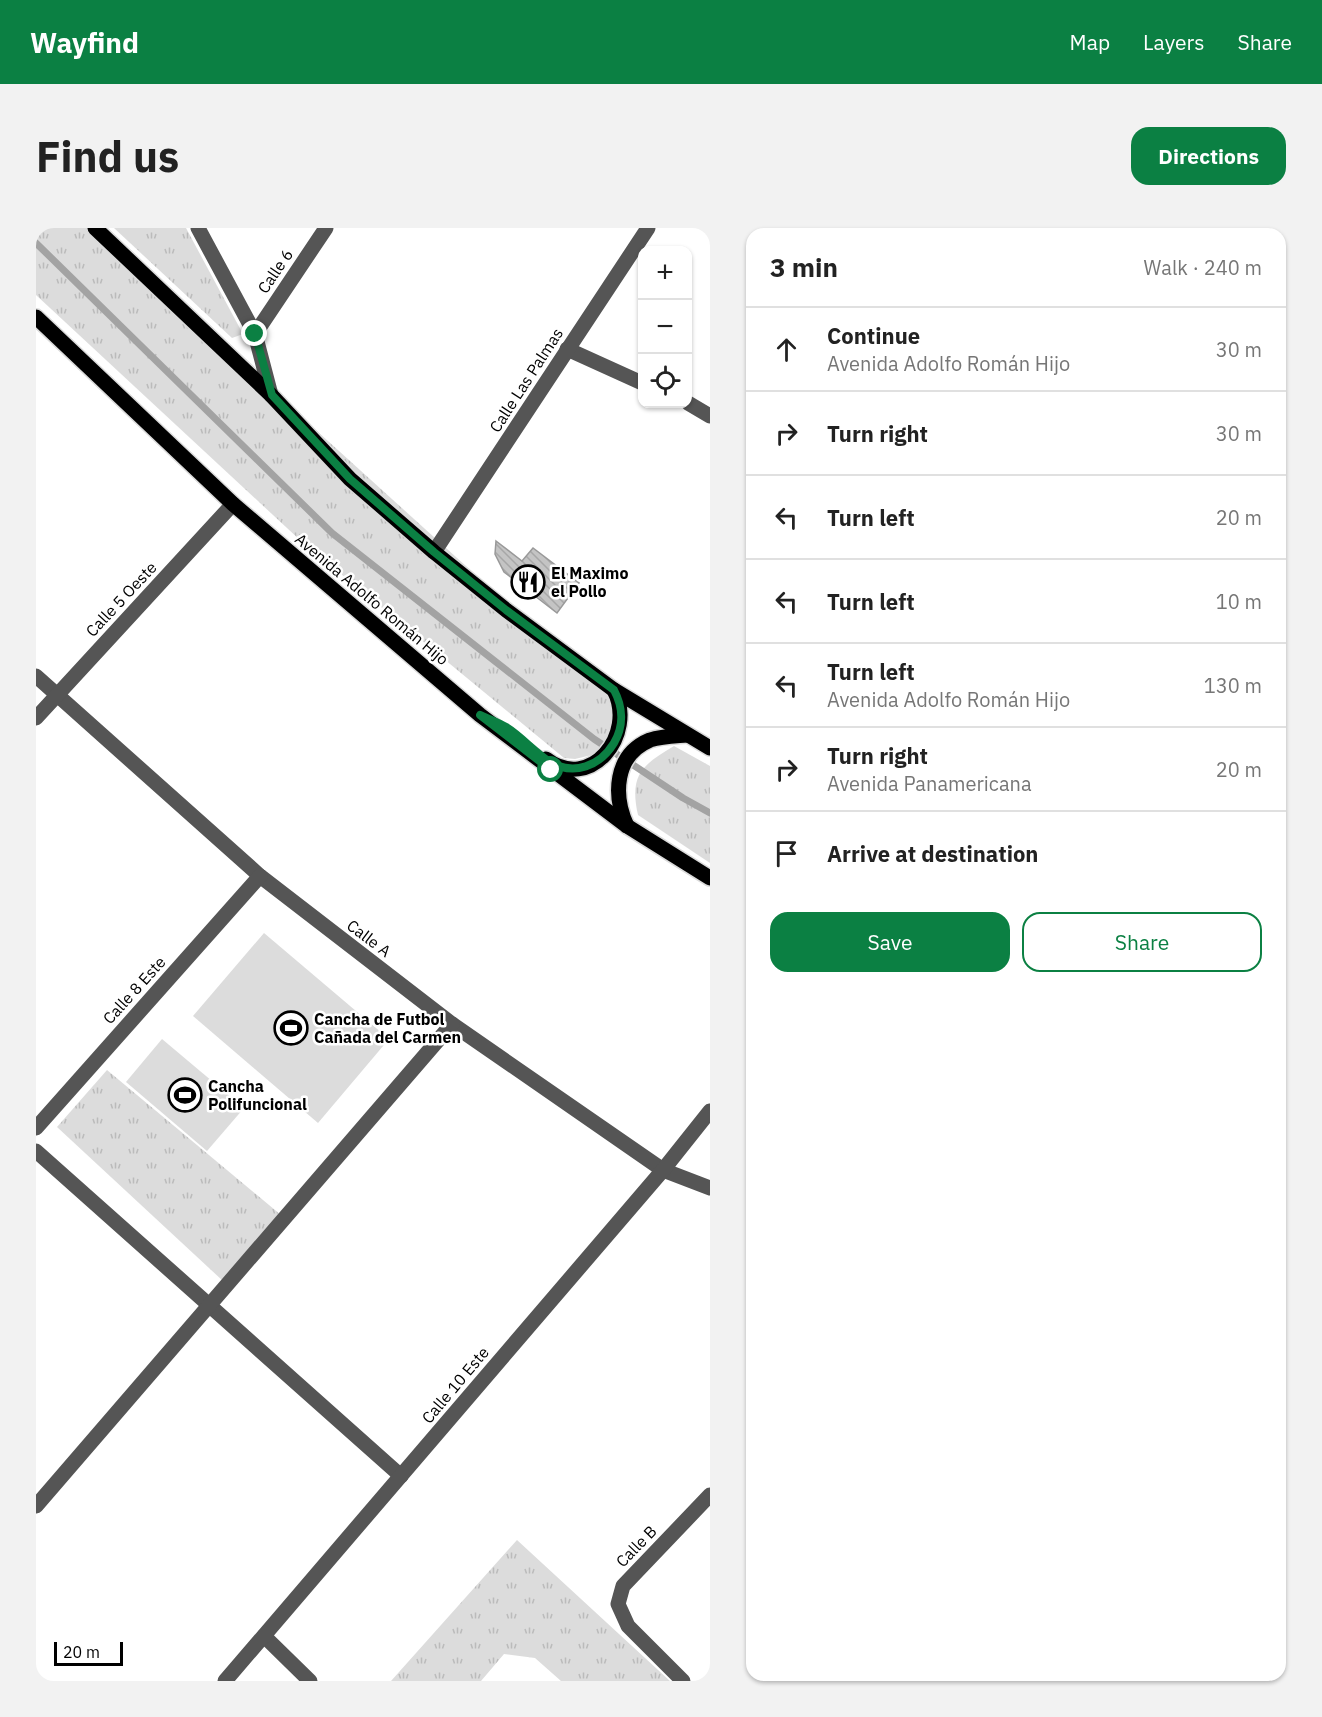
<!DOCTYPE html>
<html lang="en">
<head>
<meta charset="utf-8">
<style>
	:root { --surface:#fff; --page:#f2f2f2; --text:#222; --muted:#767676; --line:#e0e0e0; --accent:#0b8043 }
	body { margin:0; font-family:"IBM Plex Sans",sans-serif; background:var(--page); color:var(--text) }
	.controls { position:absolute; right:18px; top:18px; display:grid; overflow:hidden; border-radius:12px; box-shadow:0 2px 4px #0004 }
	.controls button { width:54px; height:54px; display:grid; place-items:center; padding:0; border:0; border-bottom:2px solid var(--line); background:var(--surface); color:var(--text); font:30px sans-serif }
	.scale { position:absolute; left:18px; bottom:15px; width:69px; box-sizing:border-box; padding-left:6px; border:3px solid #000; border-top:0; font-size:16px; line-height:21px; white-space:nowrap; color:#000; -webkit-text-stroke:4px #fff; paint-order:stroke }
	.stop { position:absolute; width:18px; height:18px; margin:-14px; border:4px solid #0b8043; border-radius:50%; background:#fff }
	.stop.end { background:#0b8043; border-color:#fff; box-shadow:0 2px 6px #0008 }
	.list { margin:0; padding:0; list-style:none }
	h2 { display:flex; justify-content:space-between; align-items:center; height:78px; margin:0; padding:0 24px; font-size:26px }
	h2 small { font-size:20px; font-weight:400; color:var(--muted) }
	.list li { display:grid; grid-template-columns:39px 1fr auto; gap:18px; align-items:center; box-sizing:border-box; height:84px; padding:0 24px; border-top:2px solid var(--line) }
	.list b { display:block; font-size:22px; white-space:nowrap }
	.list p { margin:0; font-size:20px; white-space:nowrap; color:var(--muted) }
	.list em { font-size:20px; font-style:normal; color:var(--muted) }
	.actions { display:flex; gap:12px; padding:18px 24px }
	.actions a { flex:1; padding:14px 0; border:2px solid var(--accent); border-radius:18px; text-align:center; font-size:21px; color:var(--accent) }
	.actions .main { background:var(--accent); color:#fff }
	.icon { flex:none; width:33px; height:33px; fill:none; stroke:currentColor; stroke-width:2; stroke-linecap:round; stroke-linejoin:round }
	.map { position:relative; flex:none; width:674px; height:1453px; overflow:hidden; border-radius:18px }
	header { display:flex; align-items:center; gap:36px; box-sizing:border-box; height:84px; padding:0 30px; background:var(--accent); color:#fff }
	header strong { font-size:28px }
	nav { display:flex; gap:33px; margin-inline-start:auto; font-size:21px }
	.intro { display:flex; align-items:center; justify-content:space-between; box-sizing:border-box; height:144px; padding:0 36px }
	h1 { margin:0; font-size:42px }
	.button { padding:15px 27px; border-radius:18px; background:var(--accent); color:#fff; font-size:21px; font-weight:700 }
	main { display:flex; gap:36px; padding:0 36px }
	aside { flex:1; background:var(--surface); border-radius:18px; box-shadow:0 2px 4px #0004 }
	.map>svg:first-child { display:block }
	.grass { fill:#dcdcdc }
	.park { fill:url(#park-tufts) }
	.lines { fill:none; stroke-linecap:round; stroke-linejoin:round }
	.stream { stroke:#a3a3a3; stroke-width:7 }
	.building { fill:url(#building-back-hatch); stroke:#999; stroke-width:1.5 }
	.major-casing { stroke:#dbdbdb; stroke-width:18 }
	.minor { stroke:#555; stroke-width:15 }
	.major { stroke:#000; stroke-width:15 }
	.route { stroke:#0b8043; stroke-width:8 }
	.labels { text-anchor:middle; dominant-baseline:central; stroke-width:5; stroke-linejoin:round; paint-order:stroke }
	.street-label { font-size:16px; fill:#000; stroke:#fff }
	.poi-label { font-size:16px; font-weight:bold; fill:#000; stroke:#fff; text-anchor:start }
</style>
</head>
<body>
<header>
<strong>Wayfind</strong>
<nav><a>Map</a><a>Layers</a><a>Share</a></nav>
</header>
<div class="intro"><h1>Find us</h1><a class="button">Directions</a></div>
<main>
<div class="map">
<svg width="674" height="1453" viewBox="0 0 674 1453">
	<defs>
		<pattern id="park-tufts" width="24" height="20" patternUnits="userSpaceOnUse" patternTransform="scale(1.5)"><rect width="24" height="20" fill="#dcdcdc"/><path d="M3 7l-1-3M5 7V3M7 7l1-3M15 17l-1-3M17 17v-4M19 17l1-3" fill="none" stroke="#bbb"/></pattern>
		<pattern id="building-back-hatch" width="6" height="6" patternUnits="userSpaceOnUse" patternTransform="scale(1.5)"><rect width="6" height="6" fill="#c4c4c4"/><path d="M-1 5l2 2M0 0l6 6M5-1l2 2" fill="none" stroke="#a7a7a7"/></pattern>
	</defs>
	<rect width="100%" height="100%" fill="#fff"/>
	<g class="grass">
		<path d="M228,705L353,811L282,895L157,788Z"/>
		<path d="M126,811L208,880L171,923L90,854Z"/>
	</g>
	<g class="park">
		<path d="M0,0H57L581,475V494L564,525L539,531L528,530L265,313L0,67Z"/>
		<path d="M78,0H150L207,106L196,110Z"/>
		<path d="M638,518L674,538V635L602,587C593,547 606,537 638,518Z"/>
		<path d="M71,842L245,987L187,1053L21,899Z"/>
		<path d="M481,1312L634,1453H525L499,1430L468,1426L445,1453H355Z"/>
	</g>
	<g class="lines">
		<path class="stream" d="M0,15L296,305L558,511L647,570L674,585"/>
	</g>
	<path class="building" d="M460,313L486,333L497,320L543,355L521,385L468,344L459,326Z"/>
	<g class="lines">
		<g class="major-casing">
			<g id="major">
				<path d="M59,0L235,167L314,251L398,324L470,382L578,462L674,520"/>
				<path d="M0,89L197,276L444,487L591,598L674,650"/>
				<path d="M510,531C554,565 601,507 578,462"/>
				<path d="M591,598C577,568 578,527 614,512C626,508 638,508 651,507"/>
			</g>
		</g>
		<g class="minor">
			<path d="M162,0L219,106L235,167"/>
			<path d="M219,106L290,0"/>
			<path d="M531,121L606,155"/>
			<path d="M652,175L674,188"/>
			<path d="M398,324L612,0"/>
			<path d="M0,448L224,648L416,796L627,942L674,960"/>
			<path d="M0,490L197,276"/>
			<path d="M0,900L224,648"/>
			<path d="M0,923L365,1248"/>
			<path d="M0,1278L416,796"/>
			<path d="M228,1408L274,1453"/>
			<path d="M189,1453L627,942L674,883"/>
			<path d="M647,1453L592,1398L582,1376L587,1358L674,1267"/>
		</g>
		<use href="#major" class="major"/>
	</g>
	<g class="lines">
		<path class="route" d="M219,106L236,167L314,251L398,324L470,382L578,462C587,479 588,498 578,515C564,538 538,548 514,534C498,524 486,509 470,499C462,494 453,491 444,487L515,542"/>
	</g>
	<defs>
		<g id="restaurant-ring" transform="scale(1.725)"><circle r="9.5" fill="#fff" stroke="#000" stroke-width="1.5"/><path d="M-5-6h1v4h1v-4h1v4h1v-4h1v5L-1.5 .5V6h-2V.5L-5-1ZM5-6V6H3V1.5H1.5Q1.5-4 5-6Z" fill="#000"/></g>
		<g id="stadium-ring" transform="scale(1.725)"><circle r="9.5" fill="#fff" stroke="#000" stroke-width="1.5"/><path d="M0-5a6.5 5 0 1 0 0 10a6.5 5 0 1 0 0-10ZM-3.5-1.8h7v3.6h-7Z" fill="#000"/></g>
	</defs>
	<g fill-rule="evenodd">
		<use href="#restaurant-ring" x="492" y="354"/>
		<use href="#stadium-ring" x="255" y="800"/>
		<use href="#stadium-ring" x="149" y="867"/>
	</g>
	<g class="labels">
		<g class="street-label">
			<text transform="translate(239 43) rotate(-56)">Calle 6</text>
			<text transform="translate(490 152) rotate(-57)">Calle Las Palmas</text>
			<text transform="translate(85 371) rotate(-47)">Calle 5 Oeste</text>
			<text transform="translate(336 371) rotate(40)">Avenida Adolfo Román Hijo</text>
			<text transform="translate(333 710) rotate(37)">Calle A</text>
			<text transform="translate(98 762) rotate(-48)">Calle 8 Este</text>
			<text transform="translate(419 1157) rotate(-50)">Calle 10 Este</text>
			<text transform="translate(600 1318) rotate(-46)">Calle B</text>
		</g>
		<g class="poi-label">
			<text x="515" y="345">El Maximo<tspan x="515" dy="18">el Pollo</tspan></text>
			<text x="278" y="791">Cancha de Futbol<tspan x="278" dy="18">Cañada del Carmen</tspan></text>
			<text x="172" y="858">Cancha<tspan x="172" dy="18">Polifuncional</tspan></text>
		</g>
	</g>
</svg>
<div class="controls">
<button>+</button>
<button>−</button>
<button><svg class="icon" aria-label="locate" viewBox="0 0 24 24"><circle cx="12" cy="12" r="6"/><path d="M12 2v4M12 18v4M2 12h4M18 12h4"/></svg></button>
</div>
<div class="scale">20 m</div>
<div class="stop" style="left:515px;top:542px"></div>
<div class="stop end" style="left:219px;top:106px"></div>
</div>
<aside>
<h2>3 min<small>Walk · 240 m</small></h2>
<ul class="list">
<li><svg class="icon" aria-label="ahead" viewBox="0 0 24 24"><path d="M12 20V5M6 11l6-6 6 6"/></svg><div><b>Continue</b><p>Avenida Adolfo Román Hijo</p></div><em>30 m</em></li>
<li><svg class="icon" aria-label="right" viewBox="0 0 24 24"><path d="M7 20v-9h11M14 6l5 5-5 5"/></svg><div><b>Turn right</b></div><em>30 m</em></li>
<li><svg class="icon" aria-label="left" viewBox="0 0 24 24"><path d="M17 20v-9H6M10 6l-5 5 5 5"/></svg><div><b>Turn left</b></div><em>20 m</em></li>
<li><svg class="icon" aria-label="left" viewBox="0 0 24 24"><path d="M17 20v-9H6M10 6l-5 5 5 5"/></svg><div><b>Turn left</b></div><em>10 m</em></li>
<li><svg class="icon" aria-label="left" viewBox="0 0 24 24"><path d="M17 20v-9H6M10 6l-5 5 5 5"/></svg><div><b>Turn left</b><p>Avenida Adolfo Román Hijo</p></div><em>130 m</em></li>
<li><svg class="icon" aria-label="right" viewBox="0 0 24 24"><path d="M7 20v-9h11M14 6l5 5-5 5"/></svg><div><b>Turn right</b><p>Avenida Panamericana</p></div><em>20 m</em></li>
<li><svg class="icon" aria-label="arrive" viewBox="0 0 24 24"><path d="M6 21V4h12l-3 4 3 4H6"/></svg><div><b>Arrive at destination</b></div></li>
</ul>
<div class="actions"><a class="main">Save</a><a>Share</a></div>
</aside>
</main>
</body>
</html>
